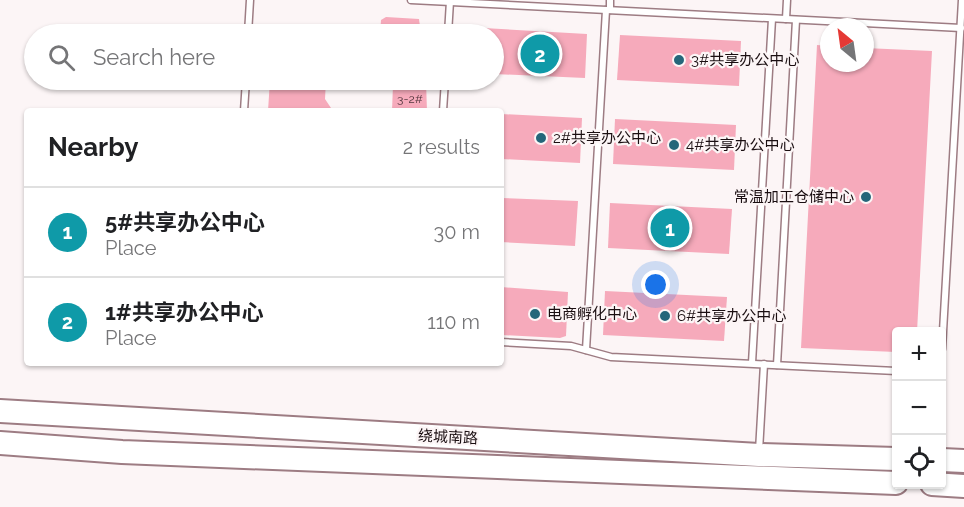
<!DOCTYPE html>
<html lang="en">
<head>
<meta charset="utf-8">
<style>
	:root { --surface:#fff; --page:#f2f2f2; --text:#202124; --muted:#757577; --line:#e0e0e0; --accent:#db2777 }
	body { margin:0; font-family:Raleway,"Noto Sans SC",sans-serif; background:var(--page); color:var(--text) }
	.controls { position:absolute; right:18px; bottom:18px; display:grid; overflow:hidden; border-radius:6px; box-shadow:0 2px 4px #0004 }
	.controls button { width:54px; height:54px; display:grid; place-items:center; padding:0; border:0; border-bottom:2px solid var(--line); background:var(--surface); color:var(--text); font:30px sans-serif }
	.compass { position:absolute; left:820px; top:18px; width:54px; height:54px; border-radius:50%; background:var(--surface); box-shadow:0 2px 4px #0004; rotate:331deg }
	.you { position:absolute; left:656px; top:285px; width:21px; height:21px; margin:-15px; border:4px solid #fff; border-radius:50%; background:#1a73e8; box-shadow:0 0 0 9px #1a73e833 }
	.badge { display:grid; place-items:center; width:39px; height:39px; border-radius:50%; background:var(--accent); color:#fff; font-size:20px; font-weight:700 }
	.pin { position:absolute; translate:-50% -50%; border:3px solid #fff; box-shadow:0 2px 6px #0006 }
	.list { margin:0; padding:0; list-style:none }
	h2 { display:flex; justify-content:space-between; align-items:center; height:78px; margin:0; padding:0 24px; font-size:26px }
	h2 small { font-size:20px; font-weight:400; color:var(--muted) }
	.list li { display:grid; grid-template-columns:39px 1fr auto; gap:18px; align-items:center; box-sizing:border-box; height:90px; padding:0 24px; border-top:2px solid var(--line) }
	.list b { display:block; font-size:22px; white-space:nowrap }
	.list p { margin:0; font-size:20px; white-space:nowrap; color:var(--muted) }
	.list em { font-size:20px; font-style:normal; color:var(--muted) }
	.icon { flex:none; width:33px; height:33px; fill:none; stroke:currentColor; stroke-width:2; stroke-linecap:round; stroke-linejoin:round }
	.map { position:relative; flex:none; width:964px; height:507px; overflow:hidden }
	.search { position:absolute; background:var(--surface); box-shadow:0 2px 4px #0004; left:24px; top:24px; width:480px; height:66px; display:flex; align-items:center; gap:15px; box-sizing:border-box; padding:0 21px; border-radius:33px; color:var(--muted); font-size:22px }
	.panel { position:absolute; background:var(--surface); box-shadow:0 2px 4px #0004; left:24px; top:108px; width:480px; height:258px; border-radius:6px }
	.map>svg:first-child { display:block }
	.building { fill:#f6aabb }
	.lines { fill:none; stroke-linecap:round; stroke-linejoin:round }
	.lane-casing { stroke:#9d7c83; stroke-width:9 }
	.highway-casing { stroke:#9d7c83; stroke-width:26 }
	.lane { stroke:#fff; stroke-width:6 }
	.highway { stroke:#fff; stroke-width:22 }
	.poi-dot { fill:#25667a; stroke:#fcf5f6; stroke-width:2 }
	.labels { text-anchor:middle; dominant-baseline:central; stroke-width:4.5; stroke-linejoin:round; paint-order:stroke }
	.number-label { font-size:12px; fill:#51353c }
	.poi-label { font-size:15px; fill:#1a0e11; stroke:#fcf5f6; text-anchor:start }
	.street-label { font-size:15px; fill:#1a0e11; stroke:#fcf5f6 }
</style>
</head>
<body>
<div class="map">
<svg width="964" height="507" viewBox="0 0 964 507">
	<rect width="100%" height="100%" fill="#fcf5f6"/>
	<g class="building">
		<path d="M386,17L419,19L421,34H380L381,20Z"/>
		<path d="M466,27L587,34L585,78L494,74V34H465Z"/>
		<path d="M620,35L741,41L739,86L617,80Z"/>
		<path d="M817,45L829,46V63H865V48L932,51L917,332H896V352L801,348Z"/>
		<path d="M270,80H326L325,99L333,111H268Z"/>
		<path d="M398,80L426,82L427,111H392L393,85Z"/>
		<path d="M501,114L582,118L580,163L501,159Z"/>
		<path d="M615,119L736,125L734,170L613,164Z"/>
		<path d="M501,198L578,201L575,246L501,242Z"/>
		<path d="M610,203L732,209L729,254L608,248Z"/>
		<path d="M501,287L568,292L566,336L560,338L501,335Z"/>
		<path d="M605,291L727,297L724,341L603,335Z"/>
	</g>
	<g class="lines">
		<g class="lane-casing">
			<g id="lane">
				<path d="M411,0L961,28"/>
				<path d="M610,10V0"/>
				<path d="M786,19L787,0"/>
				<path d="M248,34L250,0"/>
				<path d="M448,34L450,1"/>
				<path d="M244,111L246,80"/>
				<path d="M443,111L445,80"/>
				<path d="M501,342L571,346L611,357L896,371"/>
				<path d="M942,349L962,0"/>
				<path d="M586,350L606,10"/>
				<path d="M752,363L772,19"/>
				<path d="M777,365L796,20"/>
				<path d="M759,451L764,364"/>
			</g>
		</g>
		<g class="highway-casing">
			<g id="highway">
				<path d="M0,411L759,455L896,459"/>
				<path d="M0,443L122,452L896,483"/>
				<path d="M942,460L964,461"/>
				<path d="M932,484L964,486"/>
			</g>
		</g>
		<use href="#lane" class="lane"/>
		<use href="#highway" class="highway"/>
	</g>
	<g class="poi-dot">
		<circle cx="679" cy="60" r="6"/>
		<circle cx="541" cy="138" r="6"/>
		<circle cx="674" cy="145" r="6"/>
		<circle cx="866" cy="197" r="6"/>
		<circle cx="535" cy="314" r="6"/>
		<circle cx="665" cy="316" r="6"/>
	</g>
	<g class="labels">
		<g class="number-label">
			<text x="410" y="99">3-2#</text>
		</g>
		<g class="poi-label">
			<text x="691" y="60">3#共享办公中心</text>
			<text x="553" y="138">2#共享办公中心</text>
			<text x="686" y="145">4#共享办公中心</text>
			<text x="854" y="197" text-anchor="end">常温加工仓储中心</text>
			<text x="547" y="314">电商孵化中心</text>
			<text x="677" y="316">6#共享办公中心</text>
		</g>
		<g class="street-label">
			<text transform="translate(448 437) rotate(3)">绕城南路</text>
		</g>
	</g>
</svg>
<div class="controls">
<button>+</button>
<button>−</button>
<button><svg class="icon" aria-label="locate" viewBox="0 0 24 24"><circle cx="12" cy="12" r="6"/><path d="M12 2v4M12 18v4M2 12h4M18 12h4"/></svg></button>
</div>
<svg class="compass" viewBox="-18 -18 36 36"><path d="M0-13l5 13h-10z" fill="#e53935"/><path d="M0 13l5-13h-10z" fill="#757577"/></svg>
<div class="you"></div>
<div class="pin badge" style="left:670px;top:228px;background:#0f9aa8">1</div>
<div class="pin badge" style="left:540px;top:54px;background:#0f9aa8">2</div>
<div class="search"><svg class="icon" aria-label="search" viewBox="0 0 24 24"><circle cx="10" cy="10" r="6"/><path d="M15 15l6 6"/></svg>Search here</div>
<section class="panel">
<h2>Nearby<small>2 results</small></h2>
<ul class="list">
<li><span class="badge" style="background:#0f9aa8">1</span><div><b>5#共享办公中心</b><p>Place</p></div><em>30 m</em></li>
<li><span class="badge" style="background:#0f9aa8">2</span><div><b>1#共享办公中心</b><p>Place</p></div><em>110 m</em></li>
</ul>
</section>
</div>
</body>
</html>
